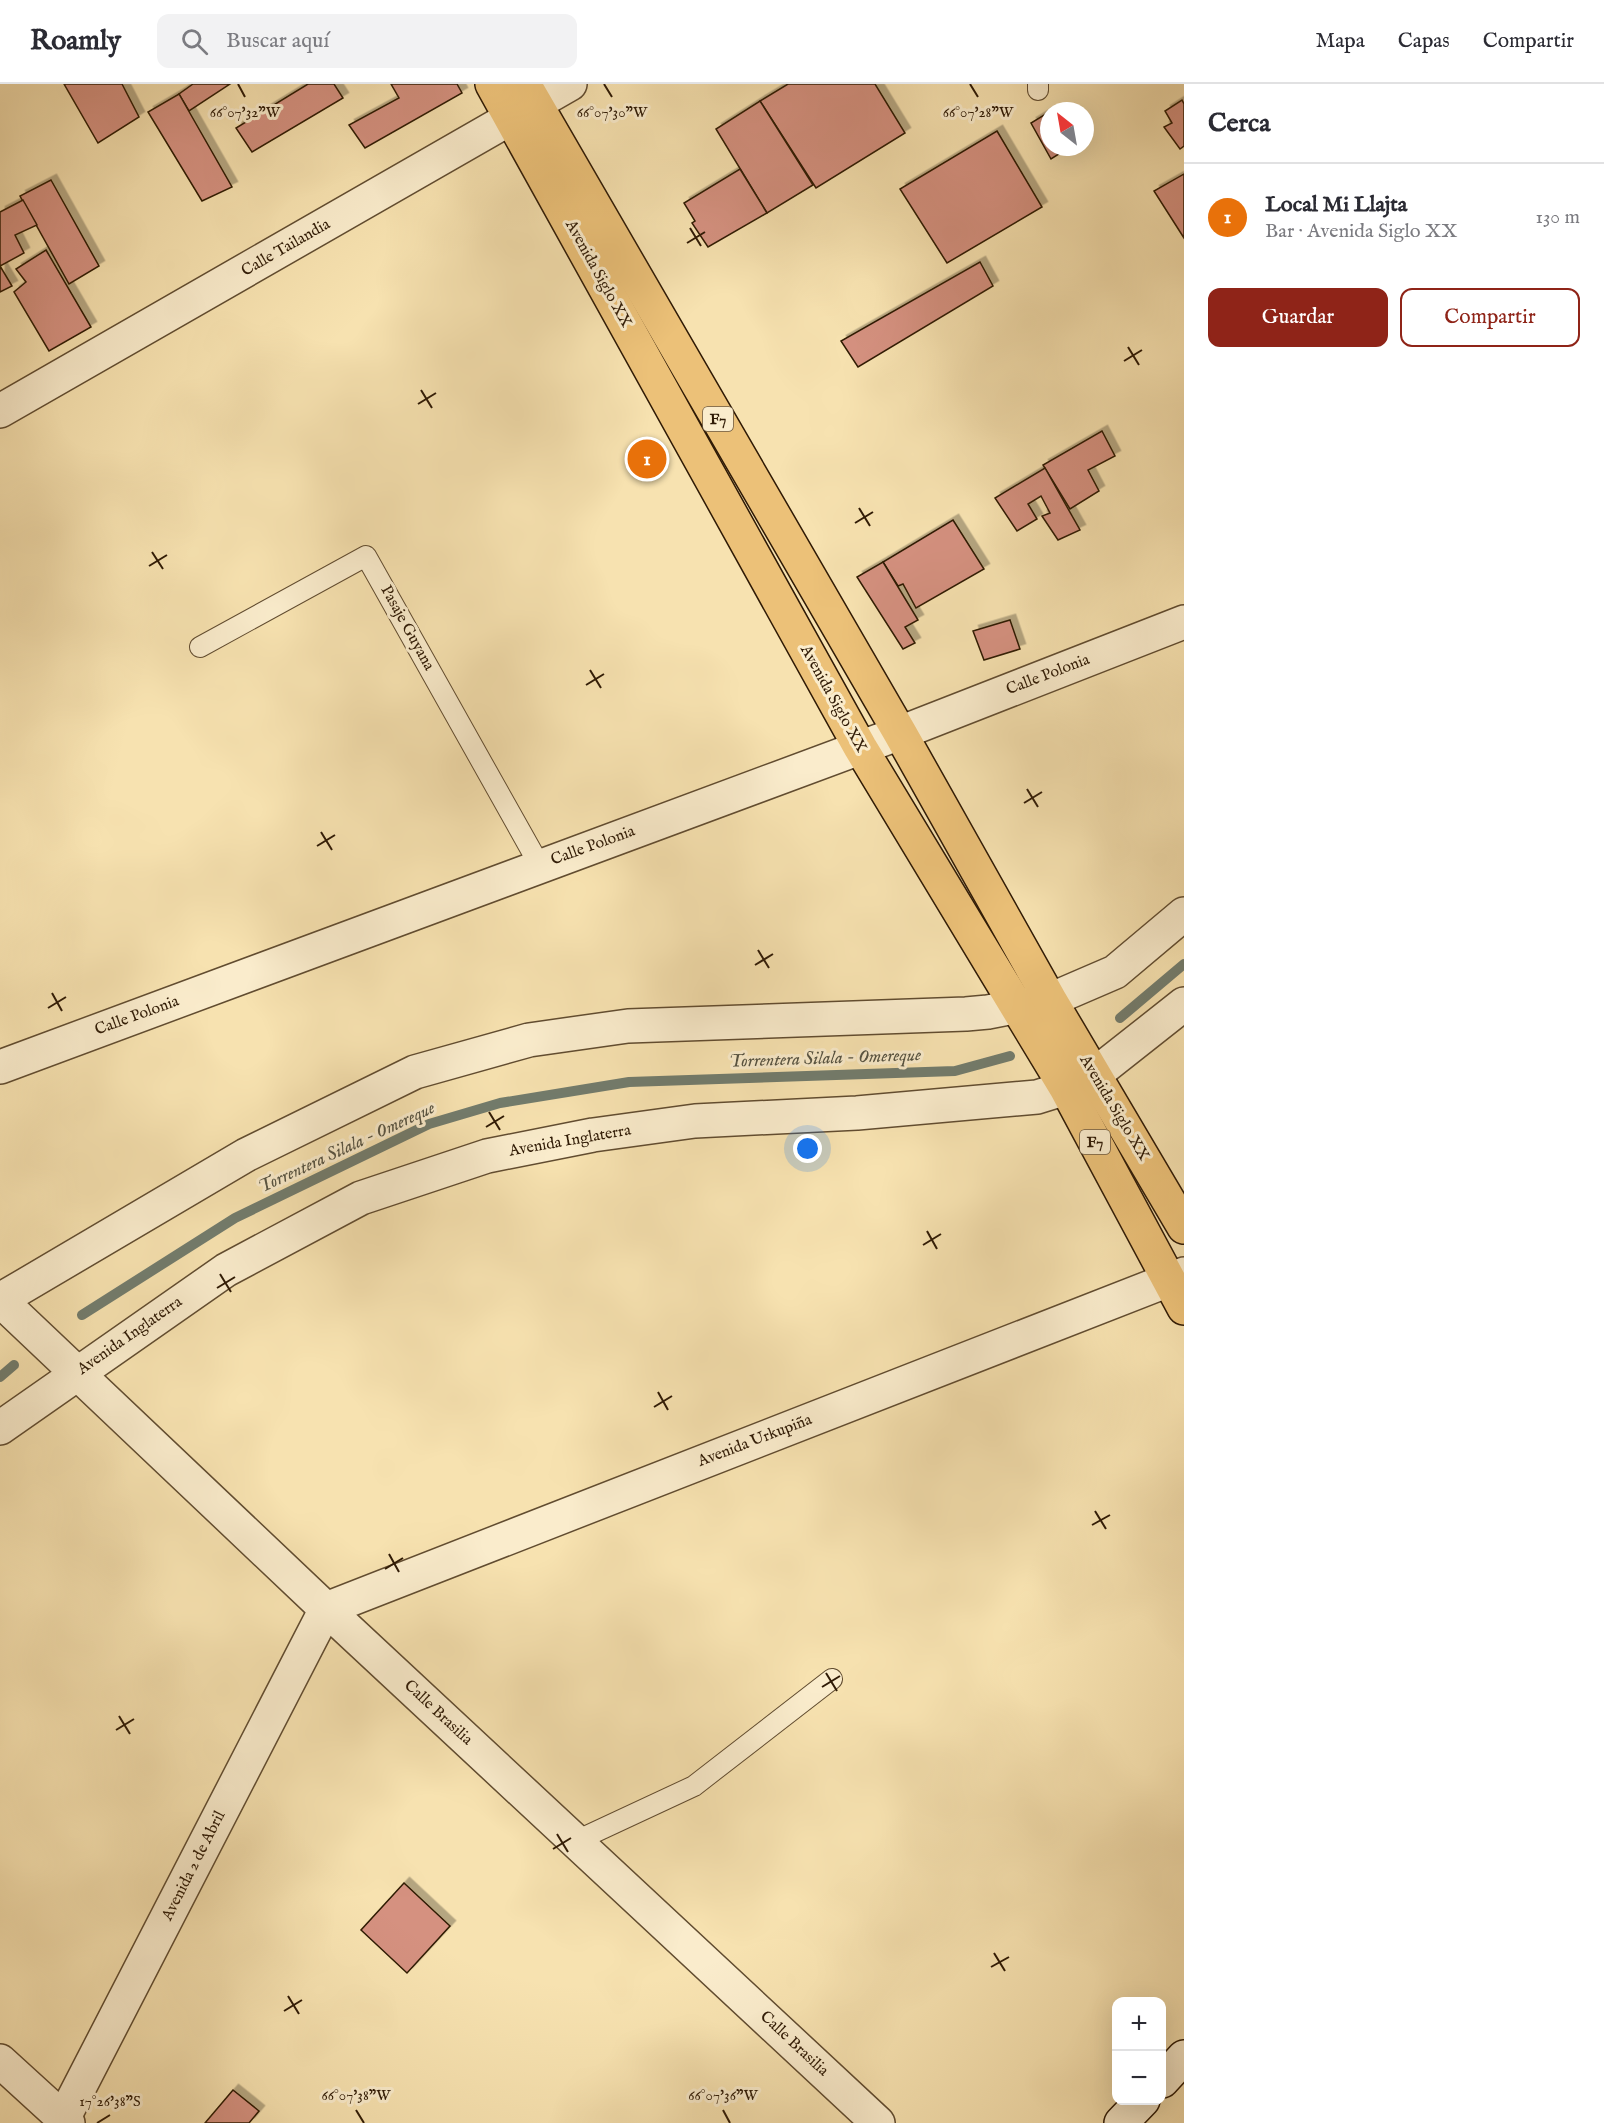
<!DOCTYPE html>
<html lang="es">
<head>
<meta charset="utf-8">
<style>
	:root { --surface:#fff; --page:#f2f2f3; --text:#2b2b33; --muted:#7c7c81; --line:#e1e1e2; --accent:#8f2418 }
	body { margin:0; font-family:"IM FELL English",serif; background:var(--page); color:var(--text) }
	.controls { position:absolute; right:18px; bottom:18px; display:grid; overflow:hidden; border-radius:12px; box-shadow:0 6px 24px #0002 }
	.controls button { width:54px; height:54px; display:grid; place-items:center; padding:0; border:0; border-bottom:2px solid var(--line); background:var(--surface); color:var(--text); font:30px sans-serif }
	.compass { position:absolute; left:1040px; top:18px; width:54px; height:54px; border-radius:50%; background:var(--surface); box-shadow:0 6px 24px #0002; rotate:329deg }
	.you { position:absolute; left:808px; top:1065px; width:21px; height:21px; margin:-15px; border:4px solid #fff; border-radius:50%; background:#1a73e8; box-shadow:0 0 0 9px #1a73e833 }
	.badge { display:grid; place-items:center; width:39px; height:39px; border-radius:50%; background:var(--accent); color:#fff; font-size:20px; font-weight:700 }
	.pin { position:absolute; translate:-50% -50%; border:3px solid #fff; box-shadow:0 2px 6px #0006 }
	.list { margin:0; padding:0; list-style:none }
	h2 { display:flex; justify-content:space-between; align-items:center; height:78px; margin:0; padding:0 24px; font-size:26px }
	h2 small { font-size:20px; font-weight:400; color:var(--muted) }
	.list li { display:grid; grid-template-columns:39px 1fr auto; gap:18px; align-items:center; box-sizing:border-box; height:108px; padding:0 24px; border-top:2px solid var(--line) }
	.list b { display:block; font-size:22px; white-space:nowrap }
	.list p { margin:0; font-size:20px; white-space:nowrap; color:var(--muted) }
	.list em { font-size:20px; font-style:normal; color:var(--muted) }
	.actions { display:flex; gap:12px; padding:18px 24px }
	.actions a { flex:1; padding:14px 0; border:2px solid var(--accent); border-radius:12px; text-align:center; font-size:21px; color:var(--accent) }
	.actions .main { background:var(--accent); color:#fff }
	.icon { flex:none; width:33px; height:33px; fill:none; stroke:currentColor; stroke-width:2; stroke-linecap:round; stroke-linejoin:round }
	.map { position:relative; flex:none; width:1184px; height:2039px; overflow:hidden }
	header { display:flex; align-items:center; gap:36px; box-sizing:border-box; height:84px; padding:0 30px; background:var(--surface); border-bottom:2px solid var(--line) }
	header strong { font-size:28px }
	nav { display:flex; gap:33px; margin-inline-start:auto; font-size:21px }
	.search { width:420px; height:54px; background:var(--page); display:flex; align-items:center; gap:15px; box-sizing:border-box; padding:0 21px; border-radius:12px; color:var(--muted); font-size:22px }
	main { display:flex }
	aside { flex:1; background:var(--surface) }
	.map>svg:first-child { display:block }
	.lines { fill:none; stroke-linecap:round; stroke-linejoin:round }
	.stream { stroke:#727c6d; stroke-width:10 }
	.building { fill:#d59180; stroke:#2f1a05; stroke-width:1.5; filter:url(#shadow) }
	.service-casing { stroke:#614c30; stroke-width:22 }
	.minor-casing { stroke:#614c30; stroke-width:36 }
	.secondary-casing { stroke:#2f1a05; stroke-width:36 }
	.trunk-casing { stroke:#2f1a05; stroke-width:36 }
	.service { stroke:#faeccc; stroke-width:20 }
	.minor { stroke:#faeccc; stroke-width:33 }
	.secondary { stroke:#faeccc; stroke-width:33 }
	.trunk { stroke:#ecc178; stroke-width:33 }
	.ticks { fill:none; stroke:#2f1a05; stroke-width:2 }
	.labels { text-anchor:middle; dominant-baseline:central; stroke-width:6; stroke-linejoin:round; paint-order:stroke }
	.shield { fill:#faeccc; stroke:#6c5941; stroke-width:1.5 }
	.shield-label { font-size:15px; font-weight:bold; fill:#2f1a05 }
	.street-label { font-size:16px; fill:#2f1a05; stroke:#faeccc }
	.water-label { font-size:18px; font-style:italic; fill:#565342; stroke:#faeccc }
	.ticks-label { font-size:15px; text-anchor:middle; fill:#2f1a05; stroke:#faeccc; stroke-width:6; stroke-linejoin:round; paint-order:stroke }
</style>
</head>
<body>
<header>
<strong>Roamly</strong>
<div class="search"><svg class="icon" aria-label="search" viewBox="0 0 24 24"><circle cx="10" cy="10" r="6"/><path d="M15 15l6 6"/></svg>Buscar aquí</div>
<nav><a>Mapa</a><a>Capas</a><a>Compartir</a></nav>
</header>
<main>
<div class="map">
<svg width="1184" height="2039" viewBox="0 0 1184 2039">
	<defs>
		<filter id="shadow"><feDropShadow dx="5.5" dy="-5.5" stdDeviation="0" flood-color="#0004"/></filter>
	</defs>
	<rect width="100%" height="100%" fill="#f7e2b0"/>
	<filter id="stains"><feTurbulence type="fractalNoise" baseFrequency=".00333" numOctaves="4"/><feColorMatrix values="0 0 0 0 .2 0 0 0 0 .09 0 0 0 0 .02 0 0 0 .5 -.17"/></filter>
	<radialGradient id="worn" r=".72"><stop offset=".6" stop-color="#630" stop-opacity="0"/><stop offset="1" stop-color="#630" stop-opacity=".3"/></radialGradient>
	<g class="lines">
		<g class="stream">
			<path d="M1120,934L1184,880"/>
			<path d="M82,1231L235,1134L429,1040L500,1019L629,998L955,987L1010,972"/>
			<path d="M0,1293L14,1281"/>
		</g>
	</g>
	<g class="building">
		<path d="M64,0H122L139,33L98,59Z"/>
		<path d="M193,0H230L189,27L179,10Z"/>
		<path d="M308,0H334L343,14L252,68L236,44Z"/>
		<path d="M391,0H457L462,9L365,64L349,41L399,14Z"/>
		<path d="M788,0H875L905,49L816,104L760,17Z"/>
		<path d="M179,10L232,103L202,117L148,28Z"/>
		<path d="M1182,16L1184,20V62L1180,65L1164,43L1172,39L1165,27Z"/>
		<path d="M760,17L813,101L767,129L716,45Z"/>
		<path d="M1049,28V63H1070L1051,75L1031,39Z"/>
		<path d="M997,47L1042,123L947,179L900,105Z"/>
		<path d="M740,85L767,129L708,163L692,139L695,137L684,119Z"/>
		<path d="M1184,90V154L1154,107Z"/>
		<path d="M51,96L99,182L69,200L20,112Z"/>
		<path d="M23,116L37,141L15,151L24,169L0,182L12,202L0,208V128Z"/>
		<path d="M46,166L91,243L49,267L14,208L26,198L16,185Z"/>
		<path d="M980,178L993,202L858,283L841,257Z"/>
		<path d="M1102,347L1115,372L1088,386L1099,407L1070,425L1043,381Z"/>
		<path d="M1045,384L1080,446L1058,456L1042,432L1050,429L1041,412L1028,420L1037,435L1017,447L995,414Z"/>
		<path d="M953,436L984,485L916,524L903,500L898,502L883,478Z"/>
		<path d="M883,478L918,536L905,543L915,559L903,565L857,493Z"/>
		<path d="M1010,536L1020,565L984,576L973,547Z"/>
		<path d="M404,1799L450,1842L407,1889L361,1846Z"/>
		<path d="M233,2006L259,2027L249,2039H205Z"/>
	</g>
	<g class="lines">
		<g class="service-casing">
			<g id="service">
				<path d="M1038,0V6"/>
				<path d="M200,563L366,472L540,782"/>
				<path d="M576,1757L694,1702L832,1595"/>
			</g>
		</g>
		<g class="minor-casing">
			<g id="minor">
				<path d="M0,327L570,0"/>
				<path d="M0,983L900,649L1184,538"/>
				<path d="M0,1344L226,1186L361,1114L487,1072L593,1051L695,1037L857,1029L1037,1013L1066,1004L1094,991L1184,920"/>
				<path d="M326,1525L1184,1190"/>
				<path d="M0,1977L68,2039"/>
				<path d="M61,2039L326,1525"/>
				<path d="M878,2039L326,1525L0,1216L246,1071L415,988L529,956L628,942L966,930L988,928L1050,916L1115,888L1184,830"/>
			</g>
		</g>
		<g class="secondary-casing">
			<g id="secondary">
				<path d="M1162,1997L1184,1973"/>
				<path d="M1121,2039L1143,2016"/>
			</g>
		</g>
		<g class="trunk-casing">
			<g id="trunk">
				<path d="M492,0L860,663L1066,1004L1184,1224"/>
				<path d="M524,0L900,649L1050,916L1184,1143"/>
			</g>
		</g>
		<use href="#service" class="service"/>
		<use href="#minor" class="minor"/>
		<use href="#secondary" class="secondary"/>
		<use href="#trunk" class="trunk"/>
	</g>
	<path class="ticks" d="M238,0L245,13M604,0L612,13M970,0L978,13M690,144L701,162M687,159L705,148M1128,263L1139,281M1124,277L1142,266M421,306L432,324M418,320L436,309M859,424L870,442M855,439L873,428M152,468L163,485M149,482L167,471M590,586L601,604M586,601L604,590M1027,705L1038,723M1024,719L1042,708M321,748L332,766M317,762L335,751M758,866L769,884M755,881L773,870M52,909L62,927M48,924L66,913M489,1028L500,1046M486,1043L504,1032M927,1147L937,1165M923,1161L941,1150M220,1190L231,1208M217,1204L235,1193M658,1308L668,1326M654,1323L672,1312M1095,1427L1106,1445M1092,1441L1110,1431M389,1470L399,1488M385,1485L403,1474M826,1589L837,1607M822,1603L840,1592M119,1632L130,1650M116,1646L134,1635M557,1750L568,1768M553,1765L571,1754M994,1869L1005,1887M991,1883L1009,1873M288,1912L299,1930M284,1927L302,1916M356,2026L364,2039M723,2026L730,2039M97,2039L110,2031"/>
	<g class="labels">
		<g class="shield">
			<rect x="703" y="323" width="30" height="24" rx="4.5"/>
			<rect x="1080" y="1046" width="30" height="24" rx="4.5"/>
		</g>
		<g class="shield-label">
			<text x="718" y="335">F7</text>
			<text x="1095" y="1058">F7</text>
		</g>
		<g class="street-label">
			<text transform="translate(286 164) rotate(-30)">Calle Tailandia</text>
			<text transform="translate(598 190) rotate(61)">Avenida Siglo XX</text>
			<text transform="translate(407 544) rotate(61)">Pasaje Guyana</text>
			<text transform="translate(1048 591) rotate(-21)">Calle Polonia</text>
			<text transform="translate(833 615) rotate(61)">Avenida Siglo XX</text>
			<text transform="translate(593 762) rotate(-20)">Calle Polonia</text>
			<text transform="translate(137 932) rotate(-20)">Calle Polonia</text>
			<text transform="translate(1114 1024) rotate(59)">Avenida Siglo XX</text>
			<text transform="translate(570 1057) rotate(-10)">Avenida Inglaterra</text>
			<text transform="translate(130 1252) rotate(-35)">Avenida Inglaterra</text>
			<text transform="translate(755 1357) rotate(-21)">Avenida Urkupiña</text>
			<text transform="translate(438 1629) rotate(43)">Calle Brasilia</text>
			<text transform="translate(194 1782) rotate(-63)">Avenida 2 de Abril</text>
			<text transform="translate(794 1960) rotate(43)">Calle Brasilia</text>
		</g>
		<g class="water-label">
			<text transform="translate(825 975) rotate(-2)">Torrentera Silala - Omereque</text>
			<text transform="translate(347 1064) rotate(-25)">Torrentera Silala - Omereque</text>
		</g>
	</g>
	<g class="ticks-label">
		<text x="245" y="33">66°07'32"W</text>
		<text x="612" y="33">66°07'30"W</text>
		<text x="978" y="33">66°07'28"W</text>
		<text x="356" y="2016">66°07'38"W</text>
		<text x="723" y="2016">66°07'36"W</text>
		<text x="110" y="2022">17°26'38"S</text>
	</g>
	<rect width="100%" height="100%" filter="url(#stains)"/>
	<rect width="100%" height="100%" fill="url(#worn)"/>
</svg>
<div class="controls">
<button>+</button>
<button>−</button>
</div>
<svg class="compass" viewBox="-18 -18 36 36"><path d="M0-13l5 13h-10z" fill="#e53935"/><path d="M0 13l5-13h-10z" fill="#7c7c81"/></svg>
<div class="you"></div>
<div class="pin badge" style="left:647px;top:375px;background:#e8710a">1</div>
</div>
<aside>
<h2>Cerca<small></small></h2>
<ul class="list">
<li><span class="badge" style="background:#e8710a">1</span><div><b>Local Mi Llajta</b><p>Bar · Avenida Siglo XX</p></div><em>130 m</em></li>
</ul>
<div class="actions"><a class="main">Guardar</a><a>Compartir</a></div>
</aside>
</main>
</body>
</html>
